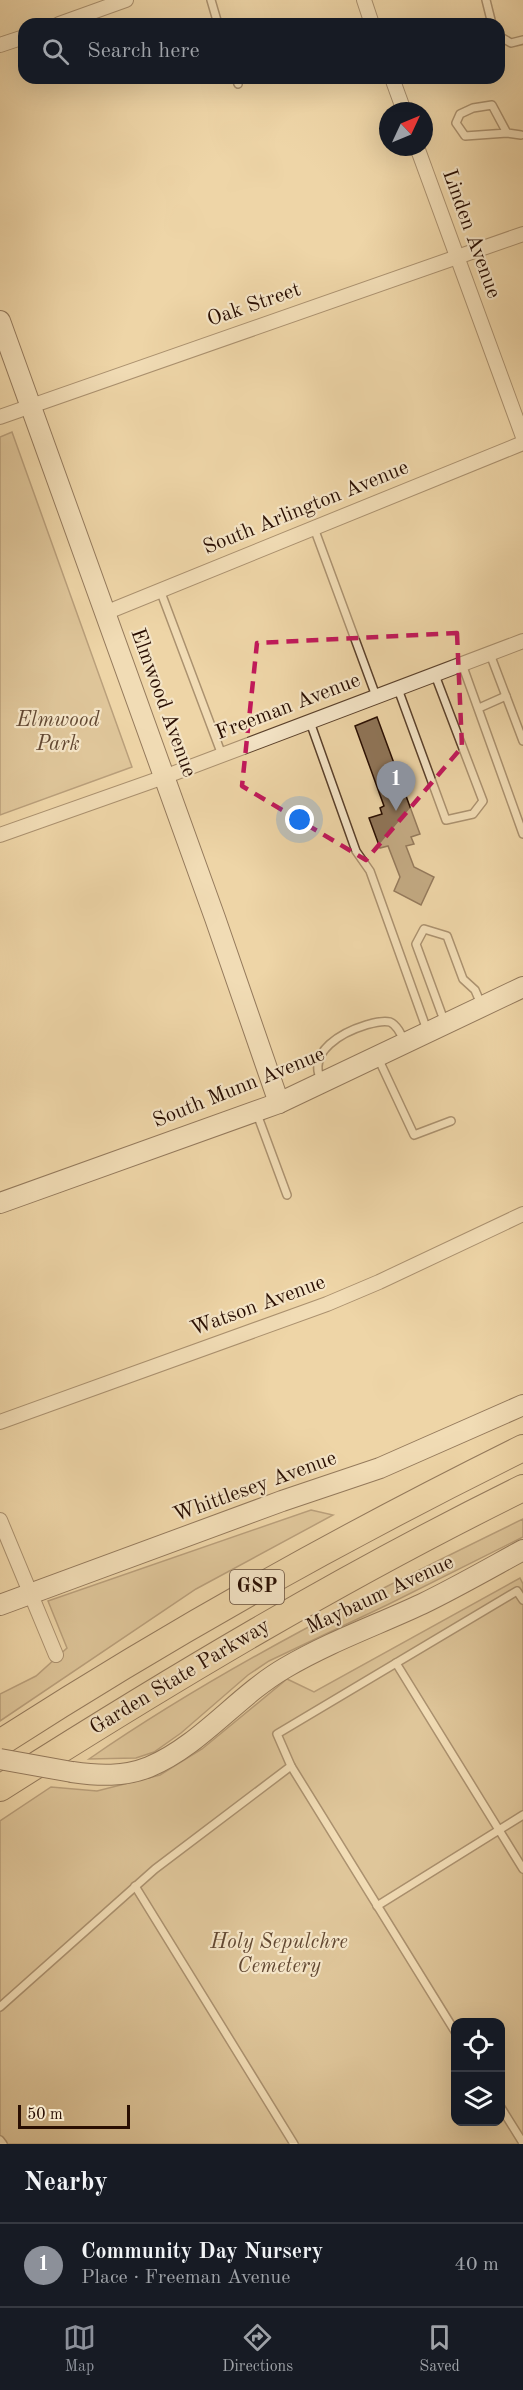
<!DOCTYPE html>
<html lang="en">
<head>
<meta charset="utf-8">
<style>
	:root { --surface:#171b24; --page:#242831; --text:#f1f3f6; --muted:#9ea1a6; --line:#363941; --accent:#8c9099 }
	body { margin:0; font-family:"Old Standard TT",serif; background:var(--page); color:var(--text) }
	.controls { position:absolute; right:18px; bottom:18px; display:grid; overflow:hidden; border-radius:12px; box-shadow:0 6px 24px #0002 }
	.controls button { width:54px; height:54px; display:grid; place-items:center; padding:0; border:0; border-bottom:2px solid var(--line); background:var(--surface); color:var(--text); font:30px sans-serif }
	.compass { position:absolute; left:379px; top:102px; width:54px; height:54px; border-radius:50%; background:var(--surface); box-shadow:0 6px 24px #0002; rotate:46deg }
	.scale { position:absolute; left:18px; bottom:15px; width:112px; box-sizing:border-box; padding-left:6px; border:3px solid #290e02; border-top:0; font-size:16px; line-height:21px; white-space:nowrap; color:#290e02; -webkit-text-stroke:4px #f4e4c6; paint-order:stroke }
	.you { position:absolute; left:300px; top:820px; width:21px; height:21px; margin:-15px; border:4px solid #fff; border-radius:50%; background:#1a73e8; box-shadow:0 0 0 9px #1a73e833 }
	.badge { display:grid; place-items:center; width:39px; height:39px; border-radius:50%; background:var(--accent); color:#fff; font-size:20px; font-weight:700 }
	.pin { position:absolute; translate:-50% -50px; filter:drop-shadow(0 2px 3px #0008) }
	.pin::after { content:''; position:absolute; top:32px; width:21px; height:18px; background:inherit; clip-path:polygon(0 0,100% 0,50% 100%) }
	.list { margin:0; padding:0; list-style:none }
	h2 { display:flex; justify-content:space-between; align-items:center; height:78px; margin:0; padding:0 24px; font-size:26px }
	h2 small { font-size:20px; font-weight:400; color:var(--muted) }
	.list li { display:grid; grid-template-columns:39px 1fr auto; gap:18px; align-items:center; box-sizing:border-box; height:84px; padding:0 24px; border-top:2px solid var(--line) }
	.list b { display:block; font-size:22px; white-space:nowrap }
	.list p { margin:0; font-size:20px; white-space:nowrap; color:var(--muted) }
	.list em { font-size:20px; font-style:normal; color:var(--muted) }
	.icon { flex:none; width:33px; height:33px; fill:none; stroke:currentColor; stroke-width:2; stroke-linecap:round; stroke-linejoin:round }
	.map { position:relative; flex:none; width:523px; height:2144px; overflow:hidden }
	.search { position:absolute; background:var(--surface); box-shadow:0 6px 24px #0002; left:18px; right:18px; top:18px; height:66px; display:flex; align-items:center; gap:15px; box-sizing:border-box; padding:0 21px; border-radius:18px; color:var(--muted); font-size:22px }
	.sheet { height:162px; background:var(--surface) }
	nav { display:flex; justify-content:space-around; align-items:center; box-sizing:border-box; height:84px; border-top:2px solid var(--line); background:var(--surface); font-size:16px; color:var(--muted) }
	nav a { display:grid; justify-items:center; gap:3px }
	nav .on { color:var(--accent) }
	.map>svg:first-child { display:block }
	.green { fill:#cdb38b; stroke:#7b6046; stroke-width:1.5; fill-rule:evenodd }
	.building { fill:#8f7558; stroke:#290e02; stroke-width:1.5 }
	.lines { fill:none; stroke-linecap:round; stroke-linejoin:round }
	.lane-casing { stroke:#5a402b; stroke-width:10 }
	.street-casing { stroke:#5a402b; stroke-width:16 }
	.secondary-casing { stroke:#290e02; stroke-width:22 }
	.highway-casing { stroke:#290e02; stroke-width:28 }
	.lane { stroke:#f4e4c6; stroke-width:7 }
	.street { stroke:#f4e4c6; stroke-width:14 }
	.secondary { stroke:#f4e4c6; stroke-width:20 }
	.highway { stroke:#eed5a7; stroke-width:26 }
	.secondary-bridge-casing { stroke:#290e02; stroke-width:22; stroke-linecap:butt }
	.secondary-bridge { stroke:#f4e4c6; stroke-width:20 }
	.marked { fill:none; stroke:#c2185b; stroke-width:4.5; stroke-dasharray:12 8; stroke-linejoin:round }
	.labels { text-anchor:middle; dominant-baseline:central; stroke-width:4.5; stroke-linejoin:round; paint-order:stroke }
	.shield { fill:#f4e4c6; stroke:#664e3d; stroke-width:1.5 }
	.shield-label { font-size:20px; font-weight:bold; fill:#290e02 }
	.street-label { font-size:21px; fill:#290e02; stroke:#f4e4c6 }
	.park-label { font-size:21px; font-style:italic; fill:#624832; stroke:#f4e4c6 }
</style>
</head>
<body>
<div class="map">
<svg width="523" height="2144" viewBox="0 0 523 2144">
	<rect width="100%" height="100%" fill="#eed5a7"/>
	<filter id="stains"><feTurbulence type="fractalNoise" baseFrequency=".00333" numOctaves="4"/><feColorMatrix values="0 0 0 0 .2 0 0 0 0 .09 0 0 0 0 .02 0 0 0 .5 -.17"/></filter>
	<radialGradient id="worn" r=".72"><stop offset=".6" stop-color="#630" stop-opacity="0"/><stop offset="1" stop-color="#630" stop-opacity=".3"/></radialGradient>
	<g class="green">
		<path d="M12,432L132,767L0,815V437Z"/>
		<path d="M311,1510L333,1515L196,1589L0,1721V1694L36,1676L67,1648L48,1601Z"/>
		<path d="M523,1519V1537L387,1605L269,1661L248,1675L181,1733L154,1752L136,1758L89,1759C225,1665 375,1591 523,1519Z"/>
		<path d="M520,1578L523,1584V2144H0V1821L51,1787L97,1791L160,1775L202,1749L287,1679L314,1692ZM456,2022H500V2122H456Z"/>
	</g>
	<path class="building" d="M377,717L420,834L411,837L414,844L406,846L414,867L434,877L421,905L394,891L400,877L388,846L380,848L369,818L382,814L380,808L384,806L355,726Z"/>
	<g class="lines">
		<g class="lane-casing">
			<g id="lane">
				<path d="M211,0L218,24"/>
				<path d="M486,0L492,24"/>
				<path d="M499,36L511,43L523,40"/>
				<path d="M236,78L238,84"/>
				<path d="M507,133L492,105L473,108L460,114L456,123L465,136L507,133L521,135"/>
				<path d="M314,528L376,696"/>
				<path d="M160,590L222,755"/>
				<path d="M490,654L523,741"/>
				<path d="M462,664L523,834"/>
				<path d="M398,689L446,820L473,814L483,801L435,675"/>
				<path d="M479,708L506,696"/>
				<path d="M310,722L356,851L370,871L427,1030"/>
				<path d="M445,1023L416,944L424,929L447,936L463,979L475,990L481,1004"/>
				<path d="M378,1058L414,1135L451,1121"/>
				<path d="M321,1080C307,1051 343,1032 366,1025C373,1023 382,1020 390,1022C397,1025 401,1034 404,1041"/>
				<path d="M257,1114L287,1195"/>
				<path d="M396,1663L499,1830L523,1815"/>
				<path d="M135,1886L294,2144"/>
				<path d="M377,1906L499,1830L523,1869"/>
				<path d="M0,2007L155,1869L291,1766"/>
				<path d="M456,2033L291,1766L277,1734L517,1591L523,1600"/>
				<path d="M500,2106L523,2143"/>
				<path d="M0,2140L3,2144"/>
			</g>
		</g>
		<g class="street-casing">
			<g id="street">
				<path d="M364,0L372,24"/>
				<path d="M59,24L126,0"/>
				<path d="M0,45L24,37"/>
				<path d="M392,78L404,111"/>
				<path d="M417,147L523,437"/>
				<path d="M0,417L523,234"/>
				<path d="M105,613L523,443"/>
				<path d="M0,835L164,777L523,641"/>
				<path d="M0,1422L327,1304L379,1282L523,1214"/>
				<path d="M0,1520L56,1655"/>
			</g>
		</g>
		<g class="secondary-casing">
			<g id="secondary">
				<path d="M0,321L215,918L279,1103"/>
				<path d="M0,1203L279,1103L523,987"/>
				<path d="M0,1605L282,1501L380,1468L523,1405"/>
				<path d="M72,1772C99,1776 124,1777 149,1767C201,1745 237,1696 285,1668C329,1642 377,1625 422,1604C457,1587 490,1568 523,1550"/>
			</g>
		</g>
		<g class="highway-casing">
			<g id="highway">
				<path d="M0,1743C169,1634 343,1537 523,1448"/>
				<path d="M0,1788C170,1680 342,1577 523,1488"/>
			</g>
		</g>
		<use href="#lane" class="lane"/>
		<use href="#street" class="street"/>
		<use href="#secondary" class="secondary"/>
		<use href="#highway" class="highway"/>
		<g class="secondary-bridge-casing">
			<path id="secondary-bridge" d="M0,1759L72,1772"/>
		</g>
		<use href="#secondary-bridge" class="secondary-bridge"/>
	</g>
	<path d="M0 0H523V2144H0ZM457,633L462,747L366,860L242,786L257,643Z" fill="#eed5a7" fill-opacity=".55" fill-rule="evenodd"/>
	<path class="marked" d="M457,633L462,747L366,860L242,786L257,643Z"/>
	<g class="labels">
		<rect class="shield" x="230" y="1570" width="54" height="34" rx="4.5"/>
		<g class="shield-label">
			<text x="257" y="1587">GSP</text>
		</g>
		<g class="street-label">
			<text transform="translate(471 234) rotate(70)">Linden Avenue</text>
			<text transform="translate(254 305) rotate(-19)">Oak Street</text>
			<text transform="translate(306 508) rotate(-22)">South Arlington Avenue</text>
			<text transform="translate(163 703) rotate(70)">Elmwood Avenue</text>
			<text transform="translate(288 707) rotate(-21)">Freeman Avenue</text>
			<text transform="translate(239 1088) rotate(-22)">South Munn Avenue</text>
			<text transform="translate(258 1306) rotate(-20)">Watson Avenue</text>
			<text transform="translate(255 1487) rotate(-20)">Whittlesey Avenue</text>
			<text transform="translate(380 1595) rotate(-25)">Maybaum Avenue</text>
			<text transform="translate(180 1677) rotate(-31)">Garden State Parkway</text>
		</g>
		<g class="park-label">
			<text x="58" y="720">Elmwood<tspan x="58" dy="24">Park</tspan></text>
			<text x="279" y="1942">Holy Sepulchre<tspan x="279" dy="24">Cemetery</tspan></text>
		</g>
	</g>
	<rect width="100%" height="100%" filter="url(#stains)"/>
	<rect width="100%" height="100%" fill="url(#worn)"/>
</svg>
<div class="controls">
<button><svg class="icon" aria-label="locate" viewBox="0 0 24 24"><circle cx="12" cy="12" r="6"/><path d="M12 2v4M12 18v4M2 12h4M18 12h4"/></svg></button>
<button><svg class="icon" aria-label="layers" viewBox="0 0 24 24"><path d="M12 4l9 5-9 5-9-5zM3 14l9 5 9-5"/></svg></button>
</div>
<svg class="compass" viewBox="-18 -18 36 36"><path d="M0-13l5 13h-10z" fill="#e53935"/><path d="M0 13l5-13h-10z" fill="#9ea1a6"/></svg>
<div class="scale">50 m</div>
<div class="you"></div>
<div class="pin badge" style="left:396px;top:811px">1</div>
<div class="search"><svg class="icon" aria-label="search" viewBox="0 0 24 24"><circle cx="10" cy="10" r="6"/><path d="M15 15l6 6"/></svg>Search here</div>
</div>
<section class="sheet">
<h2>Nearby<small></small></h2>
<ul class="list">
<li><span class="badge">1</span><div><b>Community Day Nursery</b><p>Place · Freeman Avenue</p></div><em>40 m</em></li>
</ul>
</section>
<nav>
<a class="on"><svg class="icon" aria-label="map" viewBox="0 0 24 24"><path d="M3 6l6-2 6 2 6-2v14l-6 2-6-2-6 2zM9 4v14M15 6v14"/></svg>Map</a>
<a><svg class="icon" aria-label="directions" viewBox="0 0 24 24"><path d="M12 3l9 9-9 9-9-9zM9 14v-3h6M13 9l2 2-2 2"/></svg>Directions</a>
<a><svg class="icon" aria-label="saved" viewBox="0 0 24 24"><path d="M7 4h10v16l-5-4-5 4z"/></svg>Saved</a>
</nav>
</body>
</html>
